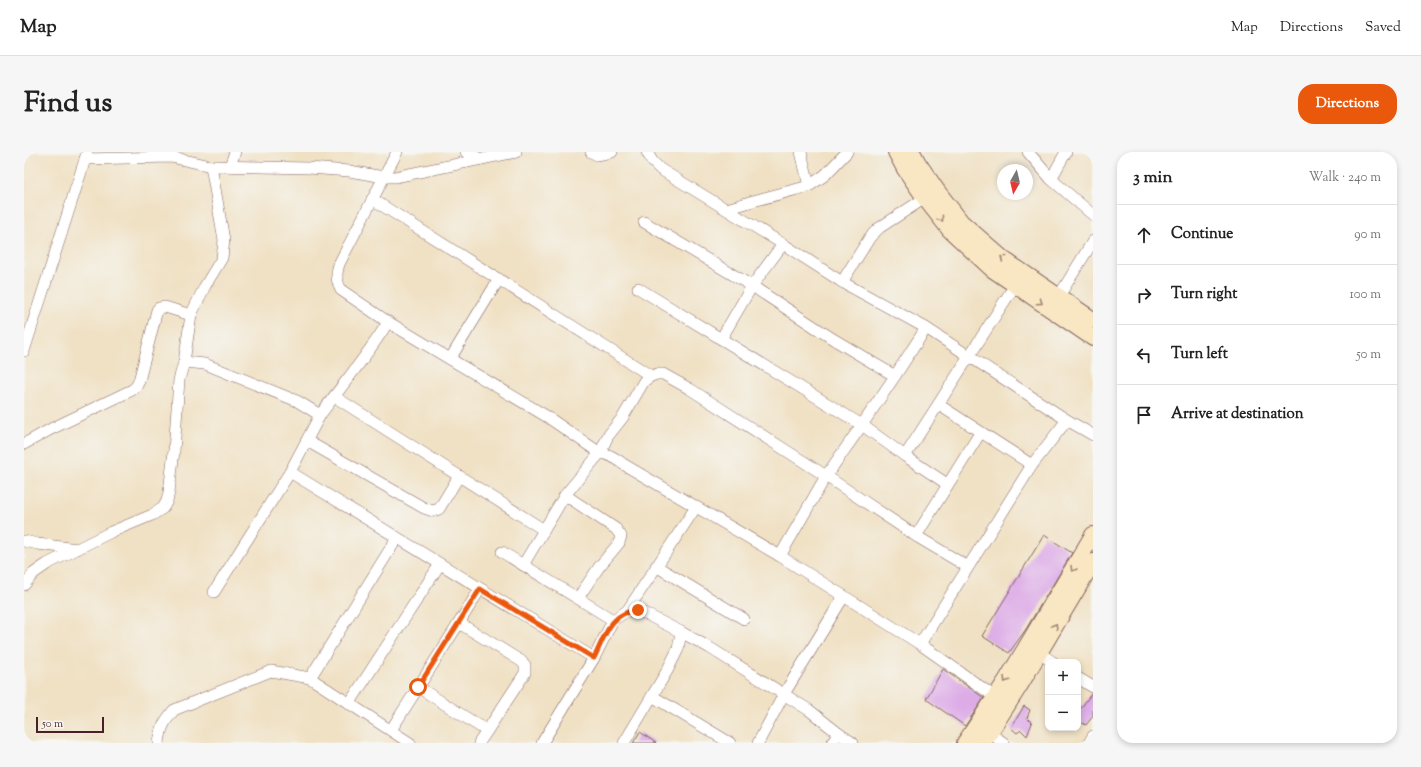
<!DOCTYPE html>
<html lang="en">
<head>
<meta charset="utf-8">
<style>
	:root { --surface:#fff; --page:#f6f6f6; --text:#222; --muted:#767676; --line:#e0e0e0; --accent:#ea580c }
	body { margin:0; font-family:"Sorts Mill Goudy",serif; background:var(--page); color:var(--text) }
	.controls { position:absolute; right:12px; bottom:12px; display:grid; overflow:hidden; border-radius:8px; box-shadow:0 2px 6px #0003 }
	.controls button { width:36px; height:36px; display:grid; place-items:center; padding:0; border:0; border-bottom:1px solid var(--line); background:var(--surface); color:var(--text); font:20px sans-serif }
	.compass { position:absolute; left:973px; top:12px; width:36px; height:36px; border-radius:50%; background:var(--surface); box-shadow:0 2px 6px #0003; rotate:188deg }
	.scale { position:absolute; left:12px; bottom:10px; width:68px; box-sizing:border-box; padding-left:4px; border:2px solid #4a1f2b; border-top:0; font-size:11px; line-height:14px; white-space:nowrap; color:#4a1f2b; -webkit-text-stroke:3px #f6f6f2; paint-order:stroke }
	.stop { position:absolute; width:12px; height:12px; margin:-9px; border:3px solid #ea580c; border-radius:50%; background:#fff }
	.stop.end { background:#ea580c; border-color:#fff; box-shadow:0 1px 4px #0008 }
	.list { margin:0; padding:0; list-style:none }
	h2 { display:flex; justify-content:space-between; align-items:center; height:52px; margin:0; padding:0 16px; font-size:17px }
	h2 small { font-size:13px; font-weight:400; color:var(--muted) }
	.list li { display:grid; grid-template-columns:26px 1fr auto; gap:12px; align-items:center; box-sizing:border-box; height:60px; padding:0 16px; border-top:1px solid var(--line) }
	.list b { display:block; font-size:15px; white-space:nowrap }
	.list em { font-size:13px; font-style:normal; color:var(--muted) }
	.icon { flex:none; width:22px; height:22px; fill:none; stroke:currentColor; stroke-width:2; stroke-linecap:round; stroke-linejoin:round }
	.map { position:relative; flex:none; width:1069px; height:591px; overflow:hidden; border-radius:16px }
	header { display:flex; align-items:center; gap:24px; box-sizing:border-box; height:56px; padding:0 20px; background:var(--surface); border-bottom:1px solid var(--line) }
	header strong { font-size:19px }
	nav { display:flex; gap:22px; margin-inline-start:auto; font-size:14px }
	.intro { display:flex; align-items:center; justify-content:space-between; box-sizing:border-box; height:96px; padding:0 24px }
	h1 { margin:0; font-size:28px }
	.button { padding:10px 18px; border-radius:16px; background:var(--accent); color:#fff; font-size:14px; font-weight:700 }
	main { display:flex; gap:24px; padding:0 24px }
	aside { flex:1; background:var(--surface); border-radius:16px; box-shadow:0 2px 6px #0003 }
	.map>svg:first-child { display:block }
	.building { fill:#ddace7 }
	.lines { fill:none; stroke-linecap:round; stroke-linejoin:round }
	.minor-casing { stroke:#846361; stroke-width:12 }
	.secondary-casing { stroke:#846361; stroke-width:18 }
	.minor { stroke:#fff; stroke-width:11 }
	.secondary { stroke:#f9e7c3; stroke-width:16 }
	.oneway { stroke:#a28377 }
	.route { stroke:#ea580c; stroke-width:5 }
</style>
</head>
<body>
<header>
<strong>Map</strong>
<nav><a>Map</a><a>Directions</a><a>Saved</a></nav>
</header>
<div class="intro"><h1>Find us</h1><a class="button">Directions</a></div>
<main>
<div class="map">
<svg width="1069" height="591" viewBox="0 0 1069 591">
	<rect width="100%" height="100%" fill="#f6f6f2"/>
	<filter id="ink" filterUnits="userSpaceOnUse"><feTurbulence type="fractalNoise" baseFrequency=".025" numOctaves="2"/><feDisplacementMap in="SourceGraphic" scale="8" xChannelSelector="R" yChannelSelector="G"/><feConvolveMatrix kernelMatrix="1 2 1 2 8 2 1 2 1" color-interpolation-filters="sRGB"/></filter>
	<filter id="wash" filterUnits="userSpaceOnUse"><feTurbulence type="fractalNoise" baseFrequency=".012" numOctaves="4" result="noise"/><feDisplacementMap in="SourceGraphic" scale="16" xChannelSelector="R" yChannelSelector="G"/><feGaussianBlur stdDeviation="0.9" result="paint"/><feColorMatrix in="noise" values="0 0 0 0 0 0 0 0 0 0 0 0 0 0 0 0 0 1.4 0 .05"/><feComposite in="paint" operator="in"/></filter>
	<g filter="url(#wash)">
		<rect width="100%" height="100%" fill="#f0e1c4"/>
		<g id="blocks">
			<g class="building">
				<path d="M1020,383L1048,401L1002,477L985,501L958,484Z"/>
				<path d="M919,517L960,546L941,574L902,547Z"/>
				<path d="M1067,542H1069V564L1062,573L1054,569V554L1057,556Z"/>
				<path d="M1000,554L1006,558L1003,566L1008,571L1003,584L997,578L993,581L987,576Z"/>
				<path d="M616,580L632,591H609Z"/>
			</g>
		</g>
	</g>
	<g filter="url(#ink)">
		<use href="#blocks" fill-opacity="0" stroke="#846361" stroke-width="1"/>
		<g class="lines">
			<g class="minor-casing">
				<g id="minor">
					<path d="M373,0L315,112C312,122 312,128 317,138L364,170L426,207L522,264L576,301C585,302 592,306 599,312L756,404L896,492L971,545"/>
					<path d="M442,0L457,7"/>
					<path d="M567,0L573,3L588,0"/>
					<path d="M623,0L628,9L636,17L759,92L818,130L902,176L1043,268L1069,283"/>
					<path d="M777,0L785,34"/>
					<path d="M1004,0L1027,27L1069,63"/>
					<path d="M61,7L147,5L187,14L285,16L325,19L360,25H371L492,0"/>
					<path d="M206,14L211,0"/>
					<path d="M1027,27L1042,0"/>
					<path d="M348,47L627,224"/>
					<path d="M703,57L729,49L785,34L801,23L823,0"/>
					<path d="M620,70L728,134L697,187"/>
					<path d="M818,130L846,85L855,76L901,46"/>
					<path d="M614,136L838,273L881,304L991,133"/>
					<path d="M1035,144L1069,89"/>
					<path d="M0,199L63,1"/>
					<path d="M426,207L475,127"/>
					<path d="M160,210L181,212L273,249L296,263C319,232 344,203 364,170"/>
					<path d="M871,224L902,176"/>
					<path d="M311,245L520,378"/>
					<path d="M915,253L1008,313"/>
					<path d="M283,289L400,356L409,359L415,357L435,324"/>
					<path d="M0,292L27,277L108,238L112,235L115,229L133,158L135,156L141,155L167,163"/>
					<path d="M881,304L923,332"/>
					<path d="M266,320L570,506"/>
					<path d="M541,343L592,377L597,384L595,391L575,415L554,446"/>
					<path d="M892,384L956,281"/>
					<path d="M0,389L14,392L53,397"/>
					<path d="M478,400L589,468L603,459L614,458L657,480L686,496L785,558L814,581L829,591"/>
					<path d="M756,404L802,324L838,273L871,224L809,187L728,134L759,92"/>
					<path d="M499,413L541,343L576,301L584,284L599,265L620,229L627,224L633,222H639L666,237L802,324L892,384L944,415"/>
					<path d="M632,414L720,467"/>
					<path d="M0,433L10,421L23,412L87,380L128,363L139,356L143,349L145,340L150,299L155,228L160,210L167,163L181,134L198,106L200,88L187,14"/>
					<path d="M190,440L266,320L296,263"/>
					<path d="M603,459L672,355"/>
					<path d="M435,471L497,509L501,513V521L455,591"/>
					<path d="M896,492L1008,313L1043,268"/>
					<path d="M1015,501L1029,510"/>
					<path d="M286,526L373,386"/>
					<path d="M1054,526L1069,535"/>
					<path d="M394,535L463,579"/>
					<path d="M628,544L706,591"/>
					<path d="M325,552L416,412"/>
					<path d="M367,578L435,471L456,437"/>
					<path d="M965,581L980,591"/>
					<path d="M135,591C137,575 140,570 150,558L247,519L286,526L386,591"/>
					<path d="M518,591L570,506L589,468"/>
					<path d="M600,591L643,519L654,497L657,480"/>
					<path d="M734,591L760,542L820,444"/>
					<path d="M808,591L814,581"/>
					<path d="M1065,591L1069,584"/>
				</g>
			</g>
			<g class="secondary-casing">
				<g id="secondary">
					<path d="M872,0L881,17L901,46L926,78L968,117L1069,186"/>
					<path d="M888,0L894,11L913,39L937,70L979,107L1069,168"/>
					<path d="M941,591L982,529L1069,383"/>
					<path d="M959,591L996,533L1069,410"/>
				</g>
			</g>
			<use href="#minor" class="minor"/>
			<use href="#secondary" class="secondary"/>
		</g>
		<defs><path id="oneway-chevron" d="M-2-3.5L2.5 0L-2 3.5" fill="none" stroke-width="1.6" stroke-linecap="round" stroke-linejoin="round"/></defs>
		<g class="oneway">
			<use href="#oneway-chevron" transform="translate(917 67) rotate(51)"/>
			<use href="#oneway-chevron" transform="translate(979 106) rotate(-142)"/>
			<use href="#oneway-chevron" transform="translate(1016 150) rotate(34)"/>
			<use href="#oneway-chevron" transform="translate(1049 417) rotate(121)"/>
			<use href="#oneway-chevron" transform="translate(1031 474) rotate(-59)"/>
			<use href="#oneway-chevron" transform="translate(982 528) rotate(122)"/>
		</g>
	</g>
	<g class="lines" filter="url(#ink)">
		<path class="route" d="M394,535L456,437L570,506C581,484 586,460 614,458"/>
	</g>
</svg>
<div class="controls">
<button>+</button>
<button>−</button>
</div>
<svg class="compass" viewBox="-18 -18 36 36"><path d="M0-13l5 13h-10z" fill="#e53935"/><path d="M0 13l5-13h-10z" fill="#767676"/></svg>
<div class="scale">50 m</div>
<div class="stop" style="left:394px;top:535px"></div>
<div class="stop end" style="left:614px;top:458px"></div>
</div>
<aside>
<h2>3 min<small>Walk · 240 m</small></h2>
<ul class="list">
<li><svg class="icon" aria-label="ahead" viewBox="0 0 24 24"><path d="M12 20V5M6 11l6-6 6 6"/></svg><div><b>Continue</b></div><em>90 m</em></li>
<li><svg class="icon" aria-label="right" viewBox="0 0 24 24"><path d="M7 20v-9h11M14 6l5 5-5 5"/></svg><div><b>Turn right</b></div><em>100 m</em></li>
<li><svg class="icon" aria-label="left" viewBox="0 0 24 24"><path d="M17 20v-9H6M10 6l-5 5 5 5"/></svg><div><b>Turn left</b></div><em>50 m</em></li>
<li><svg class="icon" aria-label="arrive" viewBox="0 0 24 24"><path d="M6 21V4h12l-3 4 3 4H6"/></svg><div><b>Arrive at destination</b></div></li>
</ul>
</aside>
</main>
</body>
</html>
